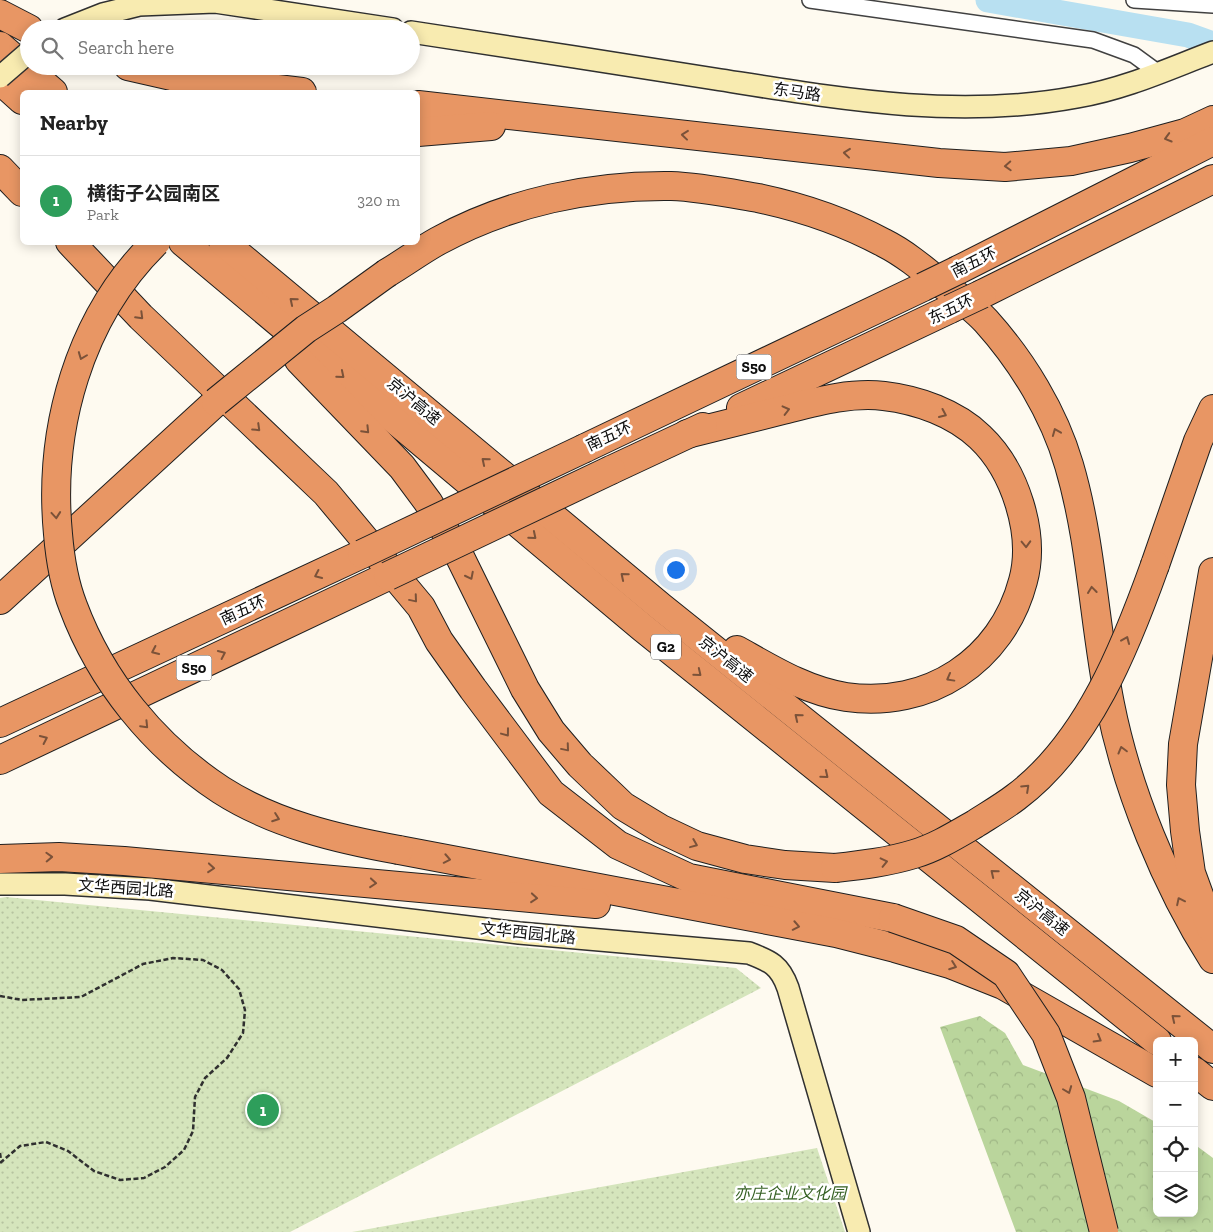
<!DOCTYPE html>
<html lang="en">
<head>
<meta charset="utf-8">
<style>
	:root { --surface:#fff; --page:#f6f6f6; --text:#222; --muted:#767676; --line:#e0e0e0; --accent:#2563eb }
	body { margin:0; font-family:"Zilla Slab","Noto Sans SC",serif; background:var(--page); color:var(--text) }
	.controls { position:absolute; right:15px; bottom:15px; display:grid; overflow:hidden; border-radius:8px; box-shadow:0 2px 12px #0003 }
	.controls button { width:45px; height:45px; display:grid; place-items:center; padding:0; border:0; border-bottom:1px solid var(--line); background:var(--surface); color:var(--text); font:25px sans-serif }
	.you { position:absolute; left:675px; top:569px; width:18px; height:18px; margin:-12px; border:4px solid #fff; border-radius:50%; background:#1a73e8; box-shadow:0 0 0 8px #1a73e833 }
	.badge { display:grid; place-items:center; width:32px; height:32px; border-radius:50%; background:var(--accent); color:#fff; font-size:16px; font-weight:700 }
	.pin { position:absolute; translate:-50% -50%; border:2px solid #fff; box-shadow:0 1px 5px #0006 }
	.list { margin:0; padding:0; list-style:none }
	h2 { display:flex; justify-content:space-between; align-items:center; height:65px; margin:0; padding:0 20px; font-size:21px }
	h2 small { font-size:16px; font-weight:400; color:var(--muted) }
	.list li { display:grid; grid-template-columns:32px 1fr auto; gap:15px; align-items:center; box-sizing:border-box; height:90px; padding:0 20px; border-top:1px solid var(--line) }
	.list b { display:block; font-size:19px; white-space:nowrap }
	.list p { margin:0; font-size:16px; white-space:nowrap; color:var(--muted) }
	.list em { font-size:16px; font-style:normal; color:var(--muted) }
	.icon { flex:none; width:28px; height:28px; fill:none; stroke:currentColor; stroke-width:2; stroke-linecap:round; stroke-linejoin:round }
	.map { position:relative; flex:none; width:1213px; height:1232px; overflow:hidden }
	.search { position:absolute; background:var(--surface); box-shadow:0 2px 12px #0003; left:20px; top:20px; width:400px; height:55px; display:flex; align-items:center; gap:12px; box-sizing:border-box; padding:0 18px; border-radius:28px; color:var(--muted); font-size:19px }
	.panel { position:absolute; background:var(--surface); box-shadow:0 2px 12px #0003; left:20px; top:90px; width:400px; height:155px; border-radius:8px }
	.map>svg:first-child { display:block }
	.grass { fill:url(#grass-dots) }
	.forest { fill:url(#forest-crowns) }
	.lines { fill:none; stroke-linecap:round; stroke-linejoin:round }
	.river { stroke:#b8e0f1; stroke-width:25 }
	.street-casing { stroke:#414141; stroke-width:18 }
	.secondary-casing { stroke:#303030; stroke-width:24 }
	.highway-casing { stroke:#1f1f1f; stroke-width:30 }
	.path { stroke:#303030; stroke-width:2.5; stroke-dasharray:5 2.5; stroke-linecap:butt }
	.street { stroke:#fff; stroke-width:15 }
	.secondary { stroke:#f8ebb0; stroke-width:21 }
	.highway { stroke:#e89664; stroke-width:28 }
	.secondary-bridge-casing { stroke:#303030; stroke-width:24; stroke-linecap:butt }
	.highway-bridge-casing { stroke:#1f1f1f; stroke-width:30; stroke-linecap:butt }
	.secondary-bridge { stroke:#f8ebb0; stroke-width:21 }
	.highway-bridge { stroke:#e89664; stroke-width:28 }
	.oneway { stroke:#7b5239 }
	.labels { text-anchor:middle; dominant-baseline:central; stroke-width:5; stroke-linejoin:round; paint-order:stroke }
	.shield { fill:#fff; stroke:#565656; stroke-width:1 }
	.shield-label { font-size:15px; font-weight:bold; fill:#0e0e0e }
	.street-label { font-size:16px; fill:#0e0e0e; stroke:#fff }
	.park-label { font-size:16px; font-style:italic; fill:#356023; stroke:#fff }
</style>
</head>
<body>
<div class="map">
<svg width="1213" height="1232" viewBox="0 0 1213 1232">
	<defs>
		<pattern id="grass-dots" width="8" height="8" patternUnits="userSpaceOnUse" patternTransform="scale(1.25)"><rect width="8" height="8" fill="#d5e5bc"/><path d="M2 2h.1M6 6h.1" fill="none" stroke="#b6c3a0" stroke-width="1.8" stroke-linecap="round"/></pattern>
		<pattern id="forest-crowns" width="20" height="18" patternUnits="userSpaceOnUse" patternTransform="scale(1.25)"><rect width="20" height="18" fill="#bad59c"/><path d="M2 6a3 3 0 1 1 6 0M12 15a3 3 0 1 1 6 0" fill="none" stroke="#9fb685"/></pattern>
	</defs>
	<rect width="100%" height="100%" fill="#fefaf0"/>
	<g class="grass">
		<path d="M6,897L736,968L761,988L290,1232H0V898Z"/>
		<path d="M817,1148L845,1232H352Z"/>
	</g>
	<path class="forest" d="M980,1016L1005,1033L1023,1065L1119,1101L1157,1123V1213H1194V1144L1213,1158V1232H1016L940,1027Z"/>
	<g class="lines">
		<path class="river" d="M988,0L1188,35L1213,44"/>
		<g class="street-casing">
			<g id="street">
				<path d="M810,0L1093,40L1134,55L1160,74"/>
				<path d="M1134,0L1213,5"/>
			</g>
		</g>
		<g class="secondary-casing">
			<g id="secondary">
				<path d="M65,29L103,14L139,5L215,2L393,29"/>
				<path d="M411,32C512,47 614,63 715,79C836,98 955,120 1077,97C1125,89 1168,69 1213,52"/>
				<path d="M0,884H65L150,889L519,933L749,953C770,961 780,965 788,988L859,1232"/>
			</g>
		</g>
		<g class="highway-casing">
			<g id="highway">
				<path d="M0,14L29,29"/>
				<path d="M0,46L53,92"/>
				<path d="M128,66L172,76L302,92"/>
				<path d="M0,80L22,100"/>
				<path d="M418,105L939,163L1005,167L1071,161L1130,148L1185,133L1213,120"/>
				<path d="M418,132L491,126"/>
				<path d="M0,169L22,192"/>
				<path d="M70,242L141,317L326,493L421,607L439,641L473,689L551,793L618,845L689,878L893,918"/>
				<path d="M183,242L643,628L1157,1041"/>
				<path d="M223,242L661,607L1213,1049"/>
				<path d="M958,270L1213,141"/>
				<path d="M387,273C404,263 420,251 438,241C509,202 591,185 671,186C700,187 729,193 758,198C801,207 845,222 884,243C904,253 922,268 939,282C955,294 972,306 986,321C1022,361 1054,413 1069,465C1092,543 1094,625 1110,704C1127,790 1166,885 1213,959"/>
				<path d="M982,294L1213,179"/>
				<path d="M299,360L402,467L428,502L457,551L525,689L551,731L580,765L623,806L661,829L697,846L745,859L785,865L835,868"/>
				<path d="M741,408L950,309"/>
				<path d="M687,434C719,426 751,418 783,410C815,402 850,392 884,396C918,400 955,413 980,437C1015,470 1036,534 1023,581C1002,661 928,709 846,697C806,691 771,669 737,650"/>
				<path d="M585,448L923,287"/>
				<path d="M611,470L703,427"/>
				<path d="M1155,565L1198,441L1213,409"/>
				<path d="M0,600L216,402"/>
				<path d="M0,723L362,554"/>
				<path d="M0,760L388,576"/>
				<path d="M399,850L836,933L895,948L950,964L1003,985L1157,1073"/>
				<path d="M0,859L59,857L124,861L596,904"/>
				<path d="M1211,928L1191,873L1185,831L1181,785L1183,744L1213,572"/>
				<path d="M1194,1071L1213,1086"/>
			</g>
		</g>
		<g class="path">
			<path d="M0,996L22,1000L81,997L143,964L173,958L203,960L222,970L239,989L245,1010L243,1033L227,1058L205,1078L195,1097L193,1131L184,1150L165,1167L144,1178L120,1180L94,1171L68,1151L46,1142L20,1146L0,1163"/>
			<path d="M0,1153L1,1160"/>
		</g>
		<use href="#street" class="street"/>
		<use href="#secondary" class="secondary"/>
		<use href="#highway" class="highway"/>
		<g class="secondary-bridge-casing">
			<path id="secondary-bridge" d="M0,77L29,52"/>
		</g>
		<g class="highway-bridge-casing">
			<g id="highway-bridge">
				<path d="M156,242C79,317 48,429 58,534C60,558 64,583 73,606C101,681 154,746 221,790C274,824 338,839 399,850"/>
				<path d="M923,287L958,270"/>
				<path d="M950,309L982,294"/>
				<path d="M216,402L306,329L337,309L387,273"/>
				<path d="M362,554L585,448"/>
				<path d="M388,576L611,470"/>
				<path d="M835,868C862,865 888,862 914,854C935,848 956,835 975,824C989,815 1003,807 1016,797C1088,743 1126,646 1155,565"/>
				<path d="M893,918L956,940L1006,974L1046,1034L1071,1098L1104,1232"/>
			</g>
		</g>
		<use href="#secondary-bridge" class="secondary-bridge"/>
		<use href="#highway-bridge" class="highway-bridge"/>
	</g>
	<defs><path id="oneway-chevron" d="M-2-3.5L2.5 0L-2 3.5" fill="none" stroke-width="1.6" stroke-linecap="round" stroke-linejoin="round" transform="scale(1.25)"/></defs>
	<g class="oneway">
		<use href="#oneway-chevron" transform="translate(685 135) rotate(-174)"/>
		<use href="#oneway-chevron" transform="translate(1168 138) rotate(164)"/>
		<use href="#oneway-chevron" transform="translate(847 153) rotate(-174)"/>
		<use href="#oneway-chevron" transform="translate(1008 166) rotate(177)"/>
		<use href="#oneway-chevron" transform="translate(293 301) rotate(-140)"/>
		<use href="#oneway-chevron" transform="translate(140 316) rotate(45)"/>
		<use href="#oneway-chevron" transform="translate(82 356) rotate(111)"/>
		<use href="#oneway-chevron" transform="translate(341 375) rotate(40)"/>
		<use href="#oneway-chevron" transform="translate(786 410) rotate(-14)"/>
		<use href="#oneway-chevron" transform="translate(943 414) rotate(24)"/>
		<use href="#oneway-chevron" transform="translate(257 428) rotate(44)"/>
		<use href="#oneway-chevron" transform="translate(366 430) rotate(46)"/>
		<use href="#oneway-chevron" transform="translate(1056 432) rotate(-112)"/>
		<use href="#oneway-chevron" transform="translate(485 461) rotate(-140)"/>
		<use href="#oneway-chevron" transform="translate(56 515) rotate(85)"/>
		<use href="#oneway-chevron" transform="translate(533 536) rotate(40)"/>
		<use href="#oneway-chevron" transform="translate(1026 544) rotate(88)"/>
		<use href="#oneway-chevron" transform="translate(318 575) rotate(155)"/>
		<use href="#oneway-chevron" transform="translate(470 576) rotate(63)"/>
		<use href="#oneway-chevron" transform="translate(624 576) rotate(-140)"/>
		<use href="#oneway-chevron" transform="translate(1092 590) rotate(-97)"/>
		<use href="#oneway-chevron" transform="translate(414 599) rotate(50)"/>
		<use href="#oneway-chevron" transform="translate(1126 640) rotate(-67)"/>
		<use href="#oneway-chevron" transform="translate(155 651) rotate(155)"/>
		<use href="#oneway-chevron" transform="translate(222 654) rotate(-25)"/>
		<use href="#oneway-chevron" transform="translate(698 673) rotate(39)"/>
		<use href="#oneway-chevron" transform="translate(950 678) rotate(151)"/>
		<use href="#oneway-chevron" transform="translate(798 717) rotate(-141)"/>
		<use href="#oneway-chevron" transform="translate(145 725) rotate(46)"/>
		<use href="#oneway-chevron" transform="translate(506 733) rotate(53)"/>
		<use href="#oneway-chevron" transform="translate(44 739) rotate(-25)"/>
		<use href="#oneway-chevron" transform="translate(566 748) rotate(50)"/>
		<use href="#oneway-chevron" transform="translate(1122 750) rotate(-105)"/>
		<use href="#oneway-chevron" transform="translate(825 775) rotate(39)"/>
		<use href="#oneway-chevron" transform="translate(1026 788) rotate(-43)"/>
		<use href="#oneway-chevron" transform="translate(276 818) rotate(20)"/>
		<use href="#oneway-chevron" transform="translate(694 844) rotate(22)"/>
		<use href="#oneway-chevron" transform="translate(49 857) rotate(-2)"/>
		<use href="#oneway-chevron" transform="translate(447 859) rotate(11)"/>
		<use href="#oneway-chevron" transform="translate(884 862) rotate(-13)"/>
		<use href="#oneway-chevron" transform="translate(211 868) rotate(5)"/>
		<use href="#oneway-chevron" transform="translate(994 873) rotate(-141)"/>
		<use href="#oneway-chevron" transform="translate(373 883) rotate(5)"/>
		<use href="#oneway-chevron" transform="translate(534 898) rotate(5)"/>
		<use href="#oneway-chevron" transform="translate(1180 901) rotate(-116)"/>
		<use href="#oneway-chevron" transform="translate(796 926) rotate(11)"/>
		<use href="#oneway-chevron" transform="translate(953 966) rotate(20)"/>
		<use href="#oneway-chevron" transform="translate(1175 1018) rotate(-141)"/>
		<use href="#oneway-chevron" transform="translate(1098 1039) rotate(30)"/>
		<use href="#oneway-chevron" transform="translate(1068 1090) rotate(69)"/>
	</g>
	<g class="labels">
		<g class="shield">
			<rect x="736.5" y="354.5" width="35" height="25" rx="4"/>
			<rect x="651" y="634.5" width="30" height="25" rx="4"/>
			<rect x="176.5" y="655.5" width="35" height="25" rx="4"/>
		</g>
		<g class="shield-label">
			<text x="754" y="367">S50</text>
			<text x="666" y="647">G2</text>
			<text x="194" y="668">S50</text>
		</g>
		<g class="street-label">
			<text transform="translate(797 92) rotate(8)">东马路</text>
			<text transform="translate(974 262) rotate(-27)">南五环</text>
			<text transform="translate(951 309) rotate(-26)">东五环</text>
			<text transform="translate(414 401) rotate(40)">京沪高速</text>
			<text transform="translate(609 436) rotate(-25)">南五环</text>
			<text transform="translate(243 610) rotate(-25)">南五环</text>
			<text transform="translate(726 659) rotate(39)">京沪高速</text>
			<text transform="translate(126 888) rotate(4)">文华西园北路</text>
			<text transform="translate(1042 912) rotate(39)">京沪高速</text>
			<text transform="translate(528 933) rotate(6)">文华西园北路</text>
		</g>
		<g class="park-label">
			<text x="790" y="1193">亦庄企业文化园</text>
		</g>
	</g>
</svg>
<div class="controls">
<button>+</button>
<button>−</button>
<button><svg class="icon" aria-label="locate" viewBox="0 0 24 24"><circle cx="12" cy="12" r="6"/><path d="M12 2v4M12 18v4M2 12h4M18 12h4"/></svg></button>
<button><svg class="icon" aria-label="layers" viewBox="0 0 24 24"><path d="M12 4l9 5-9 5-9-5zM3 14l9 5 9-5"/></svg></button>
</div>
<div class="you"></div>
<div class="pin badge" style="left:263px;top:1110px;background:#2e9e5b">1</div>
<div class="search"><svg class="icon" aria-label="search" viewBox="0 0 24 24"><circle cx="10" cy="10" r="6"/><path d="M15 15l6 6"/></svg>Search here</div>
<section class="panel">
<h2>Nearby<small></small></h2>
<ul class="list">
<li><span class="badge" style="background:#2e9e5b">1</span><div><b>横街子公园南区</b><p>Park</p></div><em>320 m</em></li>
</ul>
</section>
</div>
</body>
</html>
